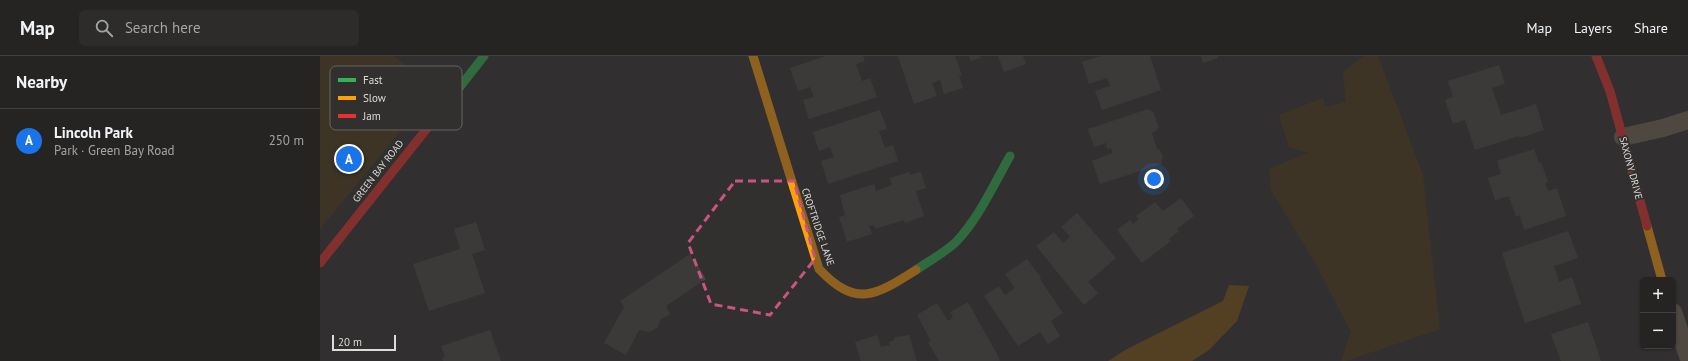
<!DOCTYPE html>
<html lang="en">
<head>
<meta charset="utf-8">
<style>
	:root { --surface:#252423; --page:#2d2c2b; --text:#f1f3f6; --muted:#a3a4a6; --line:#424141; --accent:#1a73e8 }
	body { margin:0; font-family:"PT Sans",sans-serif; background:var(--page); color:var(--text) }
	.controls { position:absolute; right:12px; bottom:12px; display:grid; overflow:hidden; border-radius:6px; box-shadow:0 1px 3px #0004 }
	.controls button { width:36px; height:36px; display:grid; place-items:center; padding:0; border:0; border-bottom:1px solid var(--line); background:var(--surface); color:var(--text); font:20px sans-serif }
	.scale { position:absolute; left:12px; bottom:10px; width:64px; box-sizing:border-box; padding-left:4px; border:2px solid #dddcda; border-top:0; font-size:11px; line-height:14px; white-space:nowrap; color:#dddcda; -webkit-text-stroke:3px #32302e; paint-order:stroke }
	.you { position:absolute; left:834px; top:123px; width:14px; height:14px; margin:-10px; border:3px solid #fff; border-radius:50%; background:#1a73e8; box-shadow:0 0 0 6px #1a73e833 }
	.badge { display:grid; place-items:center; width:26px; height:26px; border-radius:50%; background:var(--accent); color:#fff; font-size:13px; font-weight:700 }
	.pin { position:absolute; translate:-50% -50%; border:2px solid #fff; box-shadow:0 1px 4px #0006 }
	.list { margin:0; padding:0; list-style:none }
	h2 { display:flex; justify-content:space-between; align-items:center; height:52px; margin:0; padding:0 16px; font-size:17px }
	h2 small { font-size:13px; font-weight:400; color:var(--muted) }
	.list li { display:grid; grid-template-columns:26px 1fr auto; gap:12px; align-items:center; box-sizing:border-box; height:64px; padding:0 16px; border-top:1px solid var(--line) }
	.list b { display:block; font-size:15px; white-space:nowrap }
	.list p { margin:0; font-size:13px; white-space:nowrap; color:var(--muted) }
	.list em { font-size:13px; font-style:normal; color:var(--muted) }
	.icon { flex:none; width:22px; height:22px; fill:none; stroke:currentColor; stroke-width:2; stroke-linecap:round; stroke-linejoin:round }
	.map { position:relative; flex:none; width:1368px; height:305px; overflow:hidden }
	header { display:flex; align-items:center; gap:24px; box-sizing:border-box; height:56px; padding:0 20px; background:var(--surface); border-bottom:1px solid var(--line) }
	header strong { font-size:19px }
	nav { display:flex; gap:22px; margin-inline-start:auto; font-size:14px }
	.search { width:280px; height:36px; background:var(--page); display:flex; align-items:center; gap:10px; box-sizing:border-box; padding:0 14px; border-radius:6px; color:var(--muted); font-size:15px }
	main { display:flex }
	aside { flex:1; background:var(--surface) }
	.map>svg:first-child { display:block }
	.green { fill:#4f3a1a }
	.water { fill:#7d5514 }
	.building { fill:#484746 }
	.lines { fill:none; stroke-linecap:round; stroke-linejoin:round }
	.street { stroke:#726758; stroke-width:18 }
	.fast { stroke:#30b455; stroke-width:9 }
	.slow { stroke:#ff9f0a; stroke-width:9 }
	.jam { stroke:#e5322d; stroke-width:9 }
	.marked { fill:none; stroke:#ca5381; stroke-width:3; stroke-dasharray:8 5; stroke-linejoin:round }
	.labels { text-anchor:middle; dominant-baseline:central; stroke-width:3.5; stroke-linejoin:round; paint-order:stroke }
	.street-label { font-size:10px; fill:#dddcda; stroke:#32302e }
	.key { fill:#32302e; stroke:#656462; stroke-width:1 }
	.key-label { font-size:11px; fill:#dddcda }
</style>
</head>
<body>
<header>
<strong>Map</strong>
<div class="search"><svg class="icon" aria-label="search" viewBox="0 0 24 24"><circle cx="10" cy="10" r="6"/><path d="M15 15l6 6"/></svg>Search here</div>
<nav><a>Map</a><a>Layers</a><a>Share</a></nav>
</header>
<main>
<aside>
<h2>Nearby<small></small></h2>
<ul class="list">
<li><span class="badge">A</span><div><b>Lincoln Park</b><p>Park · Green Bay Road</p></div><em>250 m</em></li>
</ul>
</aside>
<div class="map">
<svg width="1368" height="305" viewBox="0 0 1368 305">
	<rect width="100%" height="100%" fill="#31302f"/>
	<g class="green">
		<path d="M0,0H74L115,33L0,173Z"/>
		<path d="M1044,0H1058L1103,119L1120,273L1026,305H1021L1031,276L998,212L951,134L949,113L988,97L969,91L959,59L1003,42L1005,51L1026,46L1023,16Z"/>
	</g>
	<path class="water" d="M909,229L929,230L917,265L889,294L872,305H788L807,293L903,245Z"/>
	<g class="building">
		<path d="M506,0H543L545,5L536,8L542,25L550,22L557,41L489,63L483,44L494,41L490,31L478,35L470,12Z"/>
		<path d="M578,0H635L642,19L639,20L643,32L624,38L620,24L612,27L617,40L594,48Z"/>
		<path d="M649,0H660L661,2L651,5Z"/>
		<path d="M678,0H703L706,8L684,16Z"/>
		<path d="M781,0H830L841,34L782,54L775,35L790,30L787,22L769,28L762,6Z"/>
		<path d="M881,0H898V2L883,7Z"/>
		<path d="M1179,9L1185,28L1172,32L1181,59L1216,48L1224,74L1199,82V80L1155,94L1145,64L1133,68L1125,44L1133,41L1128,25Z"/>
		<path d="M828,53L833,56L839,71L836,75L832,77L837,93L840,94L843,102L841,105L842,108L780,128L772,105L793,97L791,92L787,93L786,87L774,91L768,73Z"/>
		<path d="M560,54L567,73L559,75L565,92L573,89L578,105L508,128L501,105L514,101L510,91L499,95L493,76Z"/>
		<path d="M1214,93L1219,107L1221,106L1228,126L1225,127L1228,135L1237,132L1246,160L1204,174L1200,159L1196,161L1189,140L1175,144L1168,122L1181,118L1177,105Z"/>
		<path d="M590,116V119L601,116L606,132L596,135L604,160L585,167L584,164L555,173L554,169L549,170L552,178L527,186L519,161L525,159L520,139L554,128L556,135L562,133L572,129L570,122Z"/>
		<path d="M861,142L874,160L857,173L859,175L849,183L851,185L822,207L797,174L810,164L813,168L819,163L816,160L835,146L843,155Z"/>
		<path d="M757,157L796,202L768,226L778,237L764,249L716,190L734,176L743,187L750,181L741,171Z"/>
		<path d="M156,166L165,194L152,198L165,237L109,255L93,208L140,193L134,173Z"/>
		<path d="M1248,175L1258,202L1234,210L1239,226L1252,221L1261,248L1205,267L1182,197Z"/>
		<path d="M370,198L386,223L346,250L350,258L340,264L338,271L330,276L319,274L306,299L284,287L304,251L300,245Z"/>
		<path d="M707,203L721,222L720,223L743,257L731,265L740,280L728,288L720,276L698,290L664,240L679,230L685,239L695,232L685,218Z"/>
		<path d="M648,246L678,300L680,305H619L608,286L611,285L597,259L617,247L628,265L633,262L630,256Z"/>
		<path d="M1268,266L1281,305H1241L1231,278Z"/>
		<path d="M170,274L181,305H123L122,302L125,301L121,290Z"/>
		<path d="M557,279L561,291L570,289L569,286L573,285L575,281L589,279L597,305H541L535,286Z"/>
	</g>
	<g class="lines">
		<g class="street">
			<path d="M1303,81L1343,72L1368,64"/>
			<path d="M1353,256L1368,300"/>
		</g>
		<g class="fast">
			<path d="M132,41L164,0"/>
			<path d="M596,214C609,205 624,197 636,186C659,162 674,128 690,100"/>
		</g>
		<g class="slow">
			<path d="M433,0L499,213C536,252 555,240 596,214"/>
			<path d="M1327,170L1342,224"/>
		</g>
		<g class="jam">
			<path d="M1276,0L1290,35L1327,170"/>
			<path d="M0,207L132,41"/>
		</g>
	</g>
	<path d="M0 0H1368V305H0ZM415,125H474L495,203L450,259L391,248L368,187Z" fill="#31302f" fill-opacity=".55" fill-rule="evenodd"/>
	<path class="marked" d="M415,125H474L495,203L450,259L391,248L368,187Z"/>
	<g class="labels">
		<g class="street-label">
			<text transform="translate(1311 112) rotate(75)">SAXONY DRIVE</text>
			<text transform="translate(58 115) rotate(-52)">GREEN BAY ROAD</text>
			<text transform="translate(498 171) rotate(71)">CROFTRIDGE LANE</text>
		</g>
	</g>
	<rect x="10" y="10" width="132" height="64" rx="6" class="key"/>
	<rect x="18" y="22" width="18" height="4" fill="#30b455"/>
	<rect x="18" y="40" width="18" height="4" fill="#ff9f0a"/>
	<rect x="18" y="58" width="18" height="4" fill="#e5322d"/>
	<g class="key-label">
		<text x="43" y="28">Fast</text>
		<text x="43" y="46">Slow</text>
		<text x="43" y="64">Jam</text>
	</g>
</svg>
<div class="controls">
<button>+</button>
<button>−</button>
</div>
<div class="scale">20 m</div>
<div class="you"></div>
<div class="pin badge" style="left:29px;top:103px">A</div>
</div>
</main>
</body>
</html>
